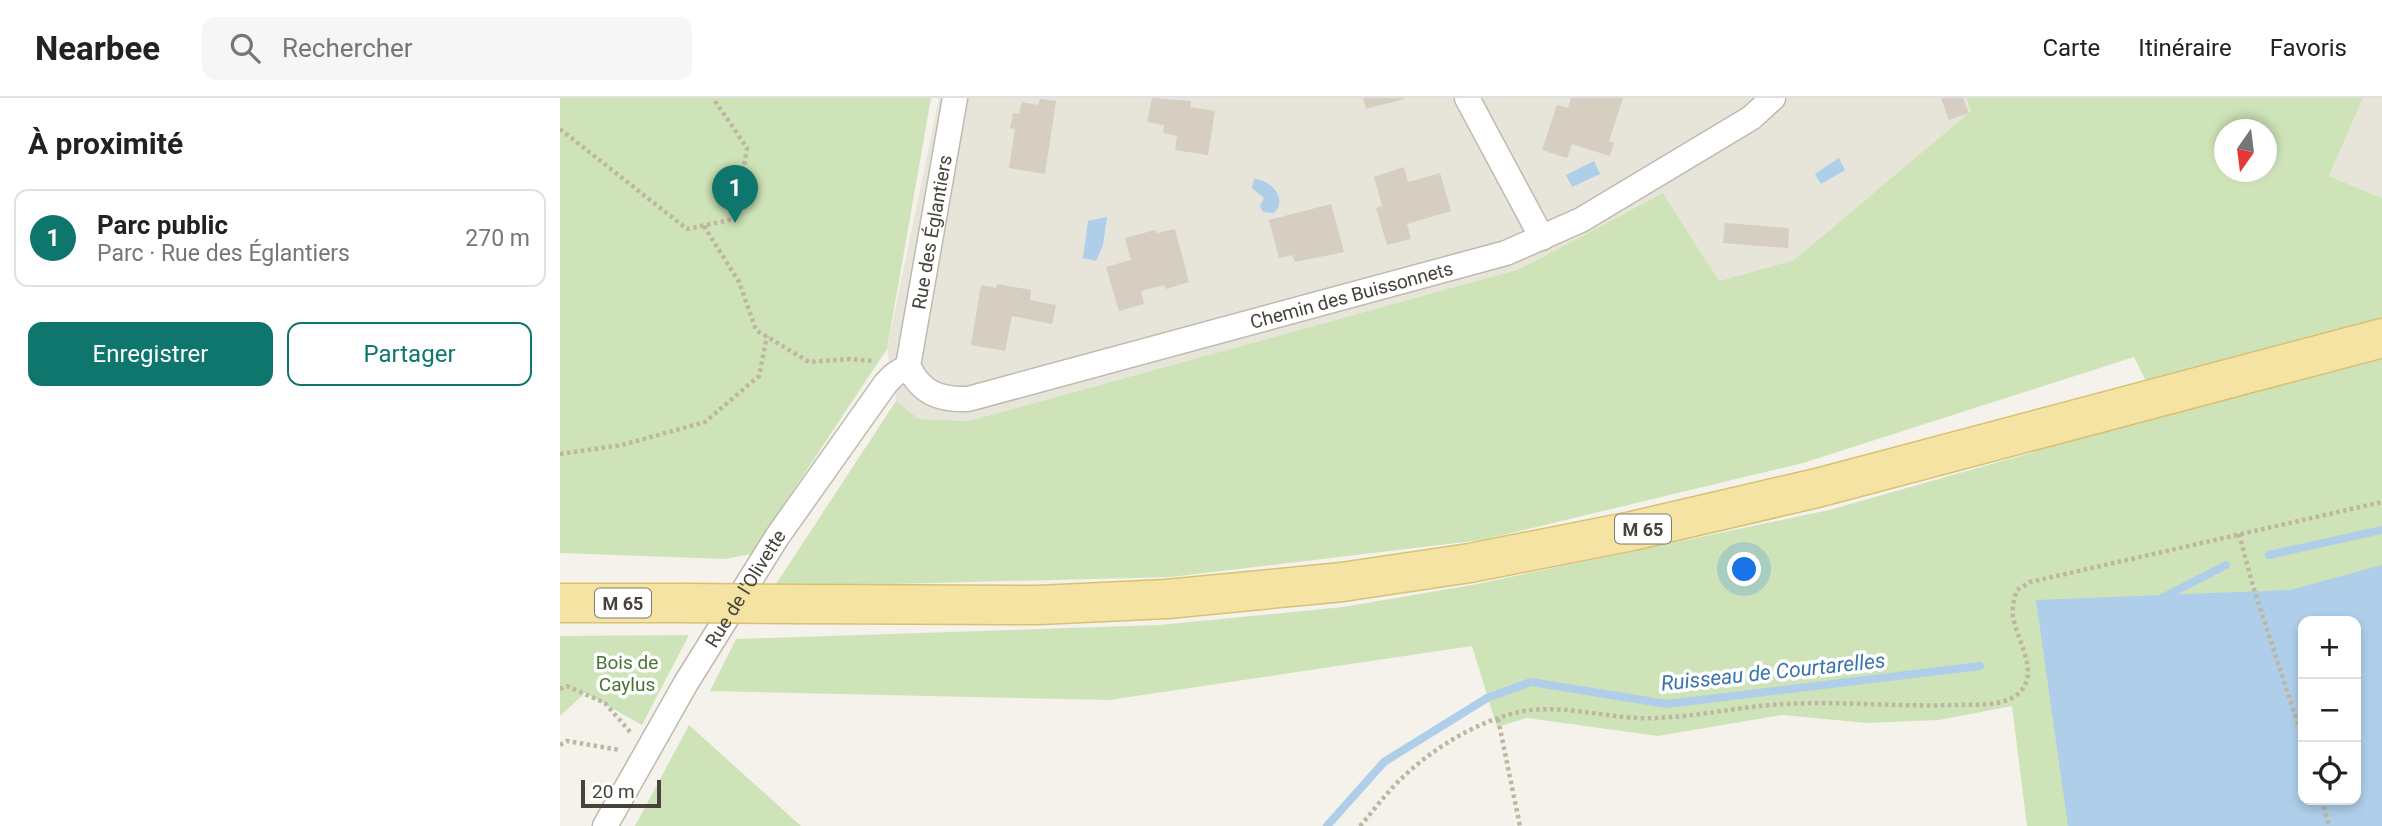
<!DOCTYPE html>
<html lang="fr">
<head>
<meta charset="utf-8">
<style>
	:root { --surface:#fff; --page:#f6f6f6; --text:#222; --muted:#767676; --line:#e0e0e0; --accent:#0f766e }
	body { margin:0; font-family:Roboto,sans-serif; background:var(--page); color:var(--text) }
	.controls { position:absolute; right:21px; bottom:21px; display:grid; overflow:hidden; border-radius:14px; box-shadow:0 4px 10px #0003 }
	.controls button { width:63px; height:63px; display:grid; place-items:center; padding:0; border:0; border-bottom:2px solid var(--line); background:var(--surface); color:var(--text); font:35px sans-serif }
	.compass { position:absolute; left:1654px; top:21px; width:63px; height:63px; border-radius:50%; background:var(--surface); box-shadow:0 4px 10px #0003; rotate:194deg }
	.scale { position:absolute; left:21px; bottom:18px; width:80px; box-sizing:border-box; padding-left:7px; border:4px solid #48433a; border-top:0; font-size:19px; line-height:24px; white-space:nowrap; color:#48433a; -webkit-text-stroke:5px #fff; paint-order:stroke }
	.you { position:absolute; left:1185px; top:472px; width:24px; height:24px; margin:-18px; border:5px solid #fff; border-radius:50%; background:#1a73e8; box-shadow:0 0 0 10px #1a73e833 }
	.badge { display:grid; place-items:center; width:46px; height:46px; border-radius:50%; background:var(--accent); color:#fff; font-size:23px; font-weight:700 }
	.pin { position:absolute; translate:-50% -58px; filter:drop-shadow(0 2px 4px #0008) }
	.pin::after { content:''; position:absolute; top:37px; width:24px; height:21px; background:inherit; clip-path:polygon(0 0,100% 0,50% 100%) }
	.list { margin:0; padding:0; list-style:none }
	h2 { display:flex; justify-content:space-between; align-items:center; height:91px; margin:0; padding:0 28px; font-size:30px }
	h2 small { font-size:23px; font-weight:400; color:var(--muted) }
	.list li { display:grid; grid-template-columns:46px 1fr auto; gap:21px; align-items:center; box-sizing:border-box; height:98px; margin:0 14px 14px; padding:0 14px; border:2px solid var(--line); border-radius:14px }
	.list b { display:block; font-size:26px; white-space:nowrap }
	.list p { margin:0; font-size:23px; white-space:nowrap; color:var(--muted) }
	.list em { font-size:23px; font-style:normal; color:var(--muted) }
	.actions { display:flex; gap:14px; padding:21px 28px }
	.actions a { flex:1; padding:16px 0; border:2px solid var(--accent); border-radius:14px; text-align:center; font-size:24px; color:var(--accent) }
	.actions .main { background:var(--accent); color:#fff }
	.icon { flex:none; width:38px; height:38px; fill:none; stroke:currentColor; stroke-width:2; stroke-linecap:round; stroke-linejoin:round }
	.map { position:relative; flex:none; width:1822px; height:728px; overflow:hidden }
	header { display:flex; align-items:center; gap:42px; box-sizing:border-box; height:98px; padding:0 35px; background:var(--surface); border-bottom:2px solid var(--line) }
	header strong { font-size:33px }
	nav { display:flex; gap:38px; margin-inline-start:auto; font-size:24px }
	.search { width:490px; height:63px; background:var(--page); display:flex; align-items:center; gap:18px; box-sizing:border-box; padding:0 24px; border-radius:14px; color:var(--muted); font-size:26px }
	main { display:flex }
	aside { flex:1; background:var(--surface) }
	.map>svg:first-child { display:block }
	.residential { fill:#e7e4da }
	.green { fill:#cee4b8; fill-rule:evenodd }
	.water { fill:#aeceea; fill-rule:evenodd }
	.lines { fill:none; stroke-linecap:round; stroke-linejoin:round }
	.stream { stroke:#aeceea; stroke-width:8 }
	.building { fill:#d5cec1 }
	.minor-casing { stroke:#bfbaae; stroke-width:27 }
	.primary-casing { stroke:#d9c174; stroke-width:41 }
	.path { stroke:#bfb6a1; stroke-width:4.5; stroke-dasharray:3.5 3.5; stroke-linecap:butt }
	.minor { stroke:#fff; stroke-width:24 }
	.primary { stroke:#f5e3a3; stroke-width:38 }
	.primary-bridge-casing { stroke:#d9c174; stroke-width:41; stroke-linecap:butt }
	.primary-bridge { stroke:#f5e3a3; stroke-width:38 }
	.labels { text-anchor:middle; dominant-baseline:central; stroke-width:7; stroke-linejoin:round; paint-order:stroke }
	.shield { fill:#fff; stroke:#7f7b75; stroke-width:2 }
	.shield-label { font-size:18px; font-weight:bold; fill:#48433a }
	.street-label { font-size:19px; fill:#48433a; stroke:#fff }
	.park-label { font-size:19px; fill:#477432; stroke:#fff }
	.water-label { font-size:21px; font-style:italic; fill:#3c75aa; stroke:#fff }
</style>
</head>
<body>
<header>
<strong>Nearbee</strong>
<div class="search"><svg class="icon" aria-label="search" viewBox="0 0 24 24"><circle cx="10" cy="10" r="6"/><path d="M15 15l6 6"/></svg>Rechercher</div>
<nav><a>Carte</a><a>Itinéraire</a><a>Favoris</a></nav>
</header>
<main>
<aside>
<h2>À proximité<small></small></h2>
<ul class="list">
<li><span class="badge">1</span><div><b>Parc public</b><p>Parc · Rue des Églantiers</p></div><em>270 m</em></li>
</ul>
<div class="actions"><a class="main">Enregistrer</a><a>Partager</a></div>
</aside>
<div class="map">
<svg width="1822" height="728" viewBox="0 0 1822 728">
	<rect width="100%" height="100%" fill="#f4f2eb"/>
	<g class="residential">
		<path d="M379,0H1406L1411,13L1234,162L1159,183L1103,95L960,171L409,323L359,321L336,303L327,251Z"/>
		<path d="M1803,0H1822V100L1769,78Z"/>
	</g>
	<g class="green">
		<path d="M0,0H371L327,251L191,456L165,461L0,455Z"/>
		<path d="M1406,0H1803L1769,78L1822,100V222L1587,285L1574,259L1243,365L922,442L611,479L214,489L336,303L359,321L409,323L960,171L1103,95L1159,183L1234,162L1411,13ZM1664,32H1706V74H1664Z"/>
		<path d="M1822,260V728H1467L1452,608L1379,622L1307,625L1222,617L1098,638L967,620L937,629L912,548L549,602L150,593L176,541L599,527L783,509L912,487L1269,412L1608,316ZM1743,523H1796V702H1743Z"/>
		<path d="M129,537L82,627L25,595L0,618V538Z"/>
		<path d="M129,627L241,728H75Z"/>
	</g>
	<g class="water">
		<path d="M1279,60L1285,72L1261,86L1255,76Z"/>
		<path d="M1034,63L1040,76L1012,89L1006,77Z"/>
		<path d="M694,81C710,81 729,101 714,115L703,114L700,108L704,100L692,90Z"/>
		<path d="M547,119L543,147L536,163L523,160L528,123Z"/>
		<path d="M1822,467V728H1508L1476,502L1730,492ZM1743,523H1796V702H1743Z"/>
	</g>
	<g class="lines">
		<g class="stream">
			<path d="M1709,457L1822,432"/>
			<path d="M1600,501L1666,467"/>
			<path d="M767,728L824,664L927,600L971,584L1107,606L1420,568"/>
		</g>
	</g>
	<g class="building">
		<path d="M592,0L631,3L630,9L655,13L648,57L615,52L617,38L603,35L604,27L587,24Z"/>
		<path d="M803,0H844V1L806,11Z"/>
		<path d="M1011,0H1063L1049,43L1054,45L1050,58L1012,46L1007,60L982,52L997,7L1008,10Z"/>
		<path d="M1381,0H1403L1409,15L1389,22Z"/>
		<path d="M480,1L496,3L485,76L449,70L455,31L450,30L453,15L459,16L462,4L478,7Z"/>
		<path d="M844,69L848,84L880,75L891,113L847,126L851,141L827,147L816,110L822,108L814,79Z"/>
		<path d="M771,106L784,154L735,164L732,157L719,160L709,122Z"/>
		<path d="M1165,125L1229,130L1228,150L1163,145Z"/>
		<path d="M615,131L629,184L606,191L604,187L581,193L584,206L559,213L546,169L571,162L565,140L595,132L597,135Z"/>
		<path d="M437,186L471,192L470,202L496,207L492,226L452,218L445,253L411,247L421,187L436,190Z"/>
	</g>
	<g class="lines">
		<g class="minor-casing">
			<g id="minor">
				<path d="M907,0L982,140"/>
				<path id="s1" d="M348,268C361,295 379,302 408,301L946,155L1021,122L1191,20L1213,0"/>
				<path id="s2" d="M348,268L395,0"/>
				<path id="s3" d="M45,728L126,585L217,439L326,285L334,277L348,268"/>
			</g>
		</g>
		<g class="primary-casing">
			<g id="primary">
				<path d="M0,505H127"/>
				<path d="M237,506L479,507L607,501L782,484L910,465L1072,433L1257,390L1822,240"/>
			</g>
		</g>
		<g class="path">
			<path d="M0,31L127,131L175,121L187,50L153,0"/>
			<path d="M144,128L179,184L196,232L249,264L289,261L314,263"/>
			<path d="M0,356L62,347L145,324L199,278L207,238"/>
			<path d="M1679,436L1693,488L1743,642"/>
			<path d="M0,591L7,588L45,605L71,635"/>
			<path d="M938,621L960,728"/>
			<path d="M0,647L7,643L60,652"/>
			<path d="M1762,702L1769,728"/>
			<path d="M800,728C814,712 827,694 842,680C871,652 911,627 951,616C996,602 1051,623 1098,620C1141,618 1183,608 1225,606C1281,603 1338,609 1395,607C1414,606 1446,610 1461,593C1479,572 1456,541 1453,518C1452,508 1454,501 1457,492L1470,484L1822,404"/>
		</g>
		<use href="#minor" class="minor"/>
		<use href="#primary" class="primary"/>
		<g class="primary-bridge-casing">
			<path id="primary-bridge" d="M127,505L237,506"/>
		</g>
		<use href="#primary-bridge" class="primary-bridge"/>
	</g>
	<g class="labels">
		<g class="shield">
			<rect x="1055" y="416.5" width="56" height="29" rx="5"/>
			<rect x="35" y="490.5" width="56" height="29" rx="5"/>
		</g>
		<g class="shield-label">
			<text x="1083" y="431">M 65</text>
			<text x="63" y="505">M 65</text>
		</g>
		<g class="street-label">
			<text stroke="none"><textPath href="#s2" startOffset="136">Rue des Églantiers</textPath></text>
			<text stroke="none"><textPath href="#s1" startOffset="471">Chemin des Buissonnets</textPath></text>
			<text stroke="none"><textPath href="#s3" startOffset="276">Rue de l'Olivette</textPath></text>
		</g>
		<g class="park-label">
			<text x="67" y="564">Bois de<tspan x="67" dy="22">Caylus</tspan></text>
		</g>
		<g class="water-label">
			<text transform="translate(1213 574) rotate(-6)">Ruisseau de Courtarelles</text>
		</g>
	</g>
</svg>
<div class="controls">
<button>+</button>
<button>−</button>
<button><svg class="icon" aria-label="locate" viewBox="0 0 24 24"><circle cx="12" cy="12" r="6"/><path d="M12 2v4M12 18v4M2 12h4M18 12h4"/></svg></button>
</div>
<svg class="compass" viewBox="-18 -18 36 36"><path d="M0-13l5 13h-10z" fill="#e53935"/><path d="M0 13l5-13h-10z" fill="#767676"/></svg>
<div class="scale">20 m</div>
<div class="you"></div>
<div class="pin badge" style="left:175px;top:125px">1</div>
</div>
</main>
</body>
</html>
